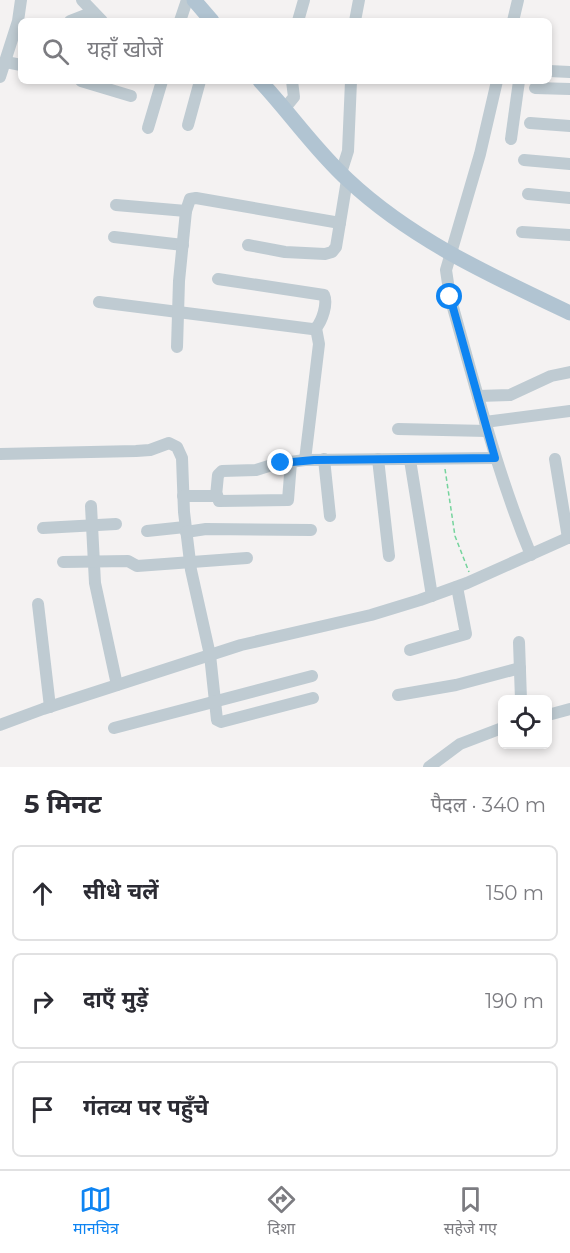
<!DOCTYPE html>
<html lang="hi">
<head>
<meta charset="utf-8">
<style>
	:root { --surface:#fff; --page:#f7f7f7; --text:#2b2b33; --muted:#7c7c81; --line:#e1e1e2; --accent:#0e84f2 }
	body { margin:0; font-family:Montserrat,"Noto Sans Devanagari",sans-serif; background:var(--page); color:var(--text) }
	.controls { position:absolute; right:18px; bottom:18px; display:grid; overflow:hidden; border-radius:9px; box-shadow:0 3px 9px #0003 }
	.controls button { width:54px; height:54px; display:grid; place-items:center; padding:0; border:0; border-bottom:2px solid var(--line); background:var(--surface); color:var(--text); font:30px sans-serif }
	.stop { position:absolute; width:18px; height:18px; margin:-14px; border:4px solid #0e84f2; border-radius:50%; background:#fff }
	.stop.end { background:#0e84f2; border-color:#fff; box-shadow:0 2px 6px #0008 }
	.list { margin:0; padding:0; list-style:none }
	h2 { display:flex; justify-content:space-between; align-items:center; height:78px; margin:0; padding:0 24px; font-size:26px }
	h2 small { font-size:20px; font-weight:400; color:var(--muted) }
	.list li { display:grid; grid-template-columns:39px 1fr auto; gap:18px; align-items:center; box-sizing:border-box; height:96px; margin:0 12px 12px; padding:0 12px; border:2px solid var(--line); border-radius:9px }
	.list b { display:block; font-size:22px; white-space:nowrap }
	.list em { font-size:20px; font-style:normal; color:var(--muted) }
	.icon { flex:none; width:33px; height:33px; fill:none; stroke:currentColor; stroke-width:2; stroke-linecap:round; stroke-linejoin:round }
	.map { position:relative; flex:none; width:570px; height:767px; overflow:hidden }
	.search { position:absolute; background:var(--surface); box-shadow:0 3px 9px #0003; left:18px; right:18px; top:18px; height:66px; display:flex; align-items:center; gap:15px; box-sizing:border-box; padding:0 21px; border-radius:9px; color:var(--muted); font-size:22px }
	.sheet { height:402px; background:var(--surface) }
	nav { display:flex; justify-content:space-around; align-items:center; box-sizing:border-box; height:84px; border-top:2px solid var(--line); background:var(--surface); font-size:16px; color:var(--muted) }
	nav a { display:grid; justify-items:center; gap:3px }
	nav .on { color:var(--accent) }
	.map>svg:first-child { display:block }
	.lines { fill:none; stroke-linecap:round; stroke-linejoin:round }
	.path { stroke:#75d49d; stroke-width:1.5; stroke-dasharray:4.5 3; stroke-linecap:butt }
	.minor { stroke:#bfcbd2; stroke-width:12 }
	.major { stroke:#b1c4d2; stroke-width:15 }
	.route { stroke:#0e84f2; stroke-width:8 }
</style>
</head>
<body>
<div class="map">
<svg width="570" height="767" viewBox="0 0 570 767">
	<rect width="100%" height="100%" fill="#f4f2f2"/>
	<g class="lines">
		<path class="path" d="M445,469L455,536L469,572"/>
		<g class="minor">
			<path d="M82,0L102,21"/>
			<path d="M70,21L93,12"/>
			<path d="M180,21L187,0"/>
			<path d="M298,21L304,0"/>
			<path d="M355,21L359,0"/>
			<path d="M513,21L518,0"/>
			<path d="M6,62L21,65"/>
			<path d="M549,71L570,72"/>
			<path d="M0,77L18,21L21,0"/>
			<path d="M81,81L131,96"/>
			<path d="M497,81L480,154L446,270L450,297C475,384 496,471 531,555"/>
			<path d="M535,88L570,89"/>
			<path d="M285,108L294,97L292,81"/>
			<path d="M530,123L570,126"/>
			<path d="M188,125L200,81"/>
			<path d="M148,128L162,81"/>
			<path d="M511,139L519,81"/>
			<path d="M524,160L570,164"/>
			<path d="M341,173L348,151L351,81"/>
			<path d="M528,194L570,198"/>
			<path d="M116,205L186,211"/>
			<path d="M522,232L570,235"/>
			<path d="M114,237L183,245"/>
			<path d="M248,245L285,252L325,254L332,252L336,247L347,180"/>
			<path d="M99,302L312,329L316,328C322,321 328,304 324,295L218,279"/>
			<path d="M177,347L179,281L186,211L190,199L196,198L340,223"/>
			<path d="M478,396L510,395L551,376L570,372"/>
			<path d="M485,422L570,411"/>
			<path d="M398,429L487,431"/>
			<path d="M0,454L136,451L150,450L169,443L177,447L182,458L184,512L191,570L210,655L217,720L221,722L313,698"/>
			<path d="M324,459L330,516"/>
			<path d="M378,459L389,556"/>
			<path d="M555,459L568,538"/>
			<path d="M305,460L319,344L316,328"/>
			<path d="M410,460L432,596"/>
			<path d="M217,495L219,501L288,500L291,462"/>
			<path d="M183,496H216L218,475L222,471L256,470L275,464L305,460L495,458"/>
			<path d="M91,506L95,583L117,685"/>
			<path d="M43,528L116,524"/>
			<path d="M147,531L185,527"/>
			<path d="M186,532L206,529L311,530"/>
			<path d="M63,562L128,561L137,566L247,558"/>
			<path d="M38,604L50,707"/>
			<path d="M519,642L521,700"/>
			<path d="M410,650L466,634L457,587"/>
			<path d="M398,695L456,685L520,668"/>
			<path d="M548,715L570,709"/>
			<path d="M0,725L43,709L241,645L371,615L420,600L467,583L570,537"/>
			<path d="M114,728L312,676"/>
			<path d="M429,767L460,744L502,728"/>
		</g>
		<g class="major">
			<path d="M194,0L212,21"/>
			<path d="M260,81C290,113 315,150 348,180C412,240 492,276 570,313"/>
		</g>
	</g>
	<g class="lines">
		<path class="route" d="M281,463L314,460L495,458L450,297"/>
	</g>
</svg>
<div class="controls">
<button><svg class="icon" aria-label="locate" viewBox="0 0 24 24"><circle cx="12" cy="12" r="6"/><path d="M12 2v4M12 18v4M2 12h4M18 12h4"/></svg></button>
</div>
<div class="stop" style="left:450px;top:297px"></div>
<div class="stop end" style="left:281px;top:463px"></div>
<div class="search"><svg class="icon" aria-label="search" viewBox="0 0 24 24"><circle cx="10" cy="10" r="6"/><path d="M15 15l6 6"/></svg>यहाँ खोजें</div>
</div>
<section class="sheet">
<h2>5 मिनट<small>पैदल · 340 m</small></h2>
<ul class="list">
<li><svg class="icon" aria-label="ahead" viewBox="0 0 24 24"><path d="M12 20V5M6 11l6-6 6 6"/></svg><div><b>सीधे चलें</b></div><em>150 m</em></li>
<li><svg class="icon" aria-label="right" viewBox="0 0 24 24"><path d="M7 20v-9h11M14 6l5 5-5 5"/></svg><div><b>दाएँ मुड़ें</b></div><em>190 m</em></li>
<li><svg class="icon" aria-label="arrive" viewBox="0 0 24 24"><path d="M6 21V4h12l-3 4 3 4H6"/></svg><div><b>गंतव्य पर पहुँचे</b></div></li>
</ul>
</section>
<nav>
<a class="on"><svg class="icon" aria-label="map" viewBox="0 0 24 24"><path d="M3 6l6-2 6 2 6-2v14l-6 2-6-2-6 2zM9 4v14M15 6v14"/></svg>मानचित्र</a>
<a><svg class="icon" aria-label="directions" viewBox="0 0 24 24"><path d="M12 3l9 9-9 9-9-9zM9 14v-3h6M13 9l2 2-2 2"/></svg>दिशा</a>
<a><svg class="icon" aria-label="saved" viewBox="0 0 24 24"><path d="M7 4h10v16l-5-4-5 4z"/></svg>सहेजे गए</a>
</nav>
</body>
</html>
